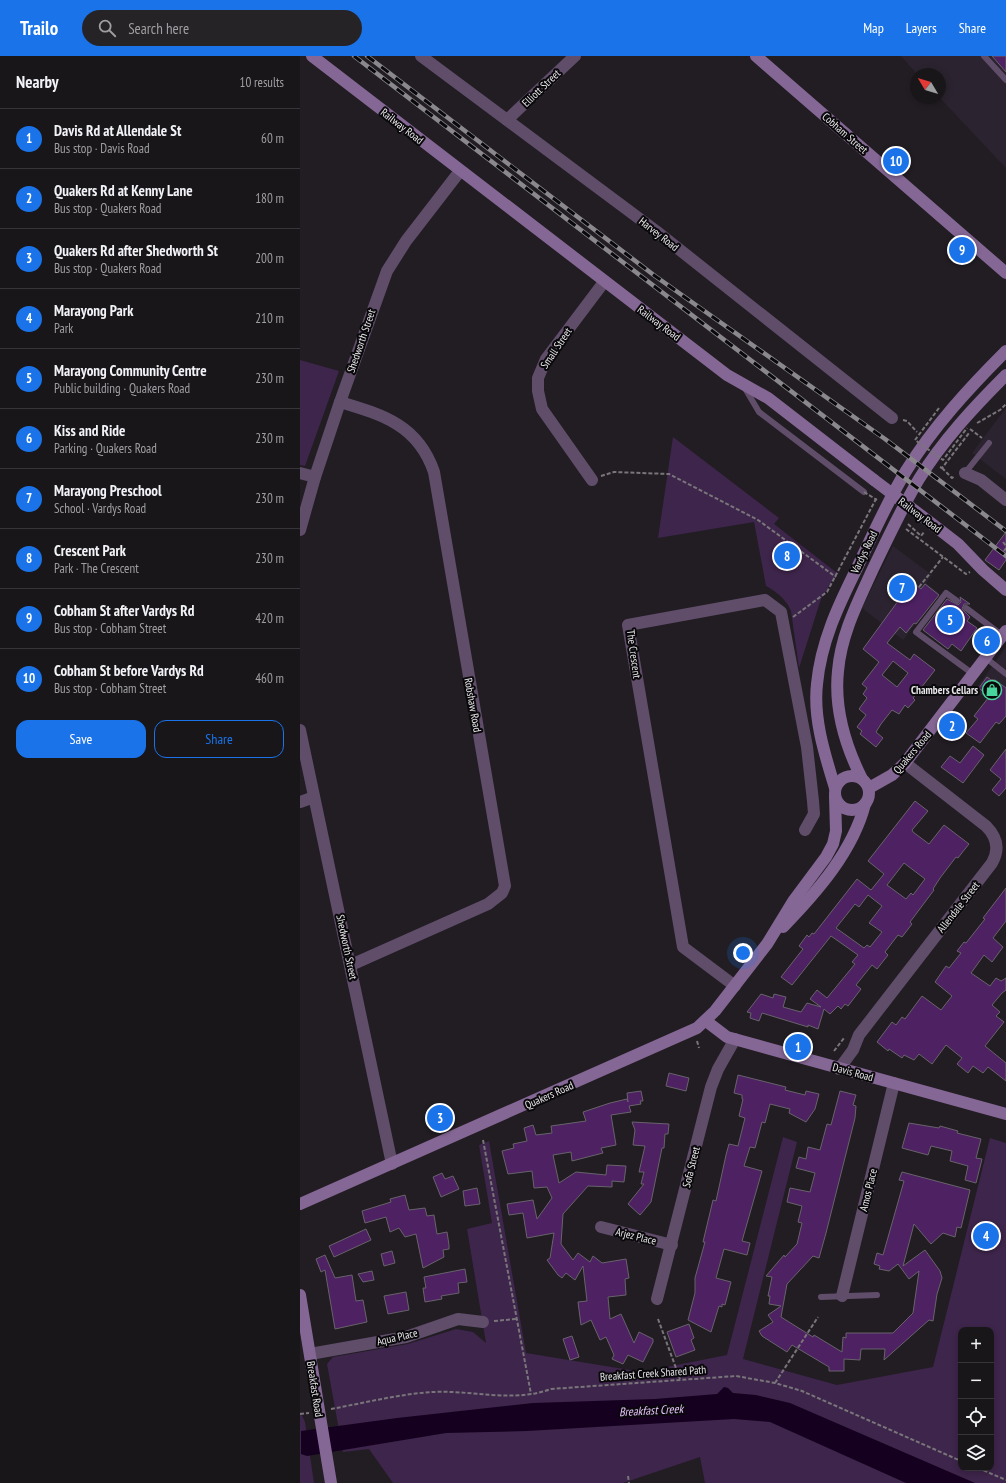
<!DOCTYPE html>
<html lang="en">
<head>
<meta charset="utf-8">
<style>
	:root { --surface:#19161a; --page:#262327; --text:#f1f3f6; --muted:#9f9fa2; --line:#373539; --accent:#1a73e8 }
	body { margin:0; font-family:"PT Sans Narrow",sans-serif; background:var(--page); color:var(--text) }
	.controls { position:absolute; right:12px; bottom:12px; display:grid; overflow:hidden; border-radius:8px; box-shadow:0 2px 6px #0003 }
	.controls button { width:36px; height:36px; display:grid; place-items:center; padding:0; border:0; border-bottom:1px solid var(--line); background:var(--surface); color:var(--text); font:20px sans-serif }
	.compass { position:absolute; left:610px; top:12px; width:36px; height:36px; border-radius:50%; background:var(--surface); box-shadow:0 2px 6px #0003; rotate:308deg }
	.you { position:absolute; left:443px; top:897px; width:14px; height:14px; margin:-10px; border:3px solid #fff; border-radius:50%; background:#1a73e8; box-shadow:0 0 0 6px #1a73e833 }
	.badge { display:grid; place-items:center; width:26px; height:26px; border-radius:50%; background:var(--accent); color:#fff; font-size:13px; font-weight:700 }
	.pin { position:absolute; translate:-50% -50%; border:2px solid #fff; box-shadow:0 1px 4px #0006 }
	.list { margin:0; padding:0; list-style:none }
	h2 { display:flex; justify-content:space-between; align-items:center; height:52px; margin:0; padding:0 16px; font-size:17px }
	h2 small { font-size:13px; font-weight:400; color:var(--muted) }
	.list li { display:grid; grid-template-columns:26px 1fr auto; gap:12px; align-items:center; box-sizing:border-box; height:60px; padding:0 16px; border-top:1px solid var(--line) }
	.list b { display:block; font-size:15px; white-space:nowrap }
	.list p { margin:0; font-size:13px; white-space:nowrap; color:var(--muted) }
	.list em { font-size:13px; font-style:normal; color:var(--muted) }
	.actions { display:flex; gap:8px; padding:12px 16px }
	.actions a { flex:1; padding:9px 0; border:1px solid var(--accent); border-radius:12px; text-align:center; font-size:14px; color:var(--accent) }
	.actions .main { background:var(--accent); color:#fff }
	.icon { flex:none; width:22px; height:22px; fill:none; stroke:currentColor; stroke-width:2; stroke-linecap:round; stroke-linejoin:round }
	.map { position:relative; flex:none; width:706px; height:1427px; overflow:hidden }
	header { display:flex; align-items:center; gap:24px; box-sizing:border-box; height:56px; padding:0 20px; background:var(--accent); color:#fff }
	header strong { font-size:19px }
	nav { display:flex; gap:22px; margin-inline-start:auto; font-size:14px }
	.search { width:280px; height:36px; background:var(--page); display:flex; align-items:center; gap:10px; box-sizing:border-box; padding:0 14px; border-radius:22px; color:var(--muted); font-size:15px }
	main { display:flex }
	aside { flex:1; background:var(--surface) }
	.map>svg:first-child { display:block }
	.built { fill:#2b2430 }
	.green { fill:#3e254b; fill-rule:evenodd }
	.water { fill:#15011f }
	.building { fill:#4d2162; stroke:#68636b; fill-rule:evenodd }
	.lines { fill:none; stroke-linecap:round; stroke-linejoin:round }
	.path { stroke:#79757a; stroke-width:2; stroke-dasharray:4 2; stroke-linecap:butt }
	.lane { stroke:#604d6a; stroke-width:6 }
	.street { stroke:#604d6a; stroke-width:12 }
	.secondary { stroke:#856795; stroke-width:12 }
	.rail-casing { stroke:#8b888d; stroke-width:4.5 }
	.rail { stroke:#09080a; stroke-width:3; stroke-dasharray:9; stroke-linecap:butt }
	.path-bridge { stroke:#79757a; stroke-width:2; stroke-dasharray:4 2; stroke-linecap:butt }
	.secondary-bridge { stroke:#856795; stroke-width:12 }
	.labels { text-anchor:middle; dominant-baseline:central; stroke-width:4; stroke-linejoin:round; paint-order:stroke }
	.street-label { font-size:11px; fill:#e9e6ea; stroke:#09080a }
	.poi-label { font-size:11px; font-weight:bold; fill:#e9e6ea; stroke:#09080a; text-anchor:end }
	.water-label { font-size:12px; font-style:italic; fill:#e7c3fc; stroke:#09080a }
</style>
</head>
<body>
<header>
<strong>Trailo</strong>
<div class="search"><svg class="icon" aria-label="search" viewBox="0 0 24 24"><circle cx="10" cy="10" r="6"/><path d="M15 15l6 6"/></svg>Search here</div>
<nav><a>Map</a><a>Layers</a><a>Share</a></nav>
</header>
<main>
<aside>
<h2>Nearby<small>10 results</small></h2>
<ul class="list">
<li><span class="badge">1</span><div><b>Davis Rd at Allendale St</b><p>Bus stop · Davis Road</p></div><em>60 m</em></li>
<li><span class="badge">2</span><div><b>Quakers Rd at Kenny Lane</b><p>Bus stop · Quakers Road</p></div><em>180 m</em></li>
<li><span class="badge">3</span><div><b>Quakers Rd after Shedworth St</b><p>Bus stop · Quakers Road</p></div><em>200 m</em></li>
<li><span class="badge">4</span><div><b>Marayong Park</b><p>Park</p></div><em>210 m</em></li>
<li><span class="badge">5</span><div><b>Marayong Community Centre</b><p>Public building · Quakers Road</p></div><em>230 m</em></li>
<li><span class="badge">6</span><div><b>Kiss and Ride</b><p>Parking · Quakers Road</p></div><em>230 m</em></li>
<li><span class="badge">7</span><div><b>Marayong Preschool</b><p>School · Vardys Road</p></div><em>230 m</em></li>
<li><span class="badge">8</span><div><b>Crescent Park</b><p>Park · The Crescent</p></div><em>230 m</em></li>
<li><span class="badge">9</span><div><b>Cobham St after Vardys Rd</b><p>Bus stop · Cobham Street</p></div><em>420 m</em></li>
<li><span class="badge">10</span><div><b>Cobham St before Vardys Rd</b><p>Bus stop · Cobham Street</p></div><em>460 m</em></li>
</ul>
<div class="actions"><a class="main">Save</a><a>Share</a></div>
</aside>
<div class="map">
<svg width="706" height="1427" viewBox="0 0 706 1427">
	<rect width="100%" height="100%" fill="#211d23"/>
	<g class="built">
		<path d="M601,0H706V112L640,42V18H617Z"/>
		<path d="M706,352V423L672,397Z"/>
		<path d="M593,490L632,519L626,527L639,537L603,584L562,552Z"/>
		<path d="M706,591V658L675,634Z"/>
	</g>
	<g class="green">
		<path d="M0,304L39,315L5,410L0,409Z"/>
		<path d="M373,381L479,462L474,468L537,517L521,543L499,612L491,555C486,543 477,536 466,530L454,466L358,482Z"/>
		<path d="M483,1081L497,1086L443,1303L537,1329L633,1311L690,1082L706,1087V1427H405L400,1401L323,1427H93L69,1393L43,1396L27,1308L33,1301L108,1288L156,1273L173,1276L186,1287L167,1173L192,1167L179,1089L189,1085L226,1297L342,1316L427,1299ZM661,1274H691V1412H661Z"/>
		<path d="M0,1355L5,1366L14,1427H0Z"/>
	</g>
	<path class="water" d="M424,1331L428,1332L433,1337L456,1339L490,1347L675,1427H606L470,1366L434,1363L227,1375L146,1377L7,1400L1,1398V1375L97,1362L233,1347L355,1343L417,1338Z"/>
	<g class="building">
		<path d="M692,0H706V16Z"/>
		<path d="M706,476V504L699,514L685,504Z"/>
		<path d="M612,526L621,533L625,528L639,539L616,568L614,567L606,577L600,571L587,587L610,604L614,598L635,614L613,642L615,644L608,652L605,649L599,658L592,654L581,668L576,676L583,682L576,691L560,678L562,675L557,671L566,659L559,653L567,642L563,638L567,632L562,628L579,606L563,593ZM593,605L608,617L597,631L582,619Z"/>
		<path d="M660,541L670,548H664L662,553L670,561L667,565L677,572L661,595L652,588L648,593L623,574L647,543L658,549L661,546Z"/>
		<path d="M687,621L691,624H695L706,632V660L699,668L696,666L680,687L666,677L678,663L674,660L689,641L679,632Z"/>
		<path d="M673,690L684,699L663,727L641,711L650,700L660,707Z"/>
		<path d="M706,693V732L699,740L692,734L701,723L690,714Z"/>
		<path d="M615,745L628,755L612,774L613,776L629,788L644,769L669,788L661,798L658,802L656,801L640,822L633,833L634,834L610,866L612,868L602,881L598,879L585,896L588,899L577,913L572,909L556,929L561,933L548,950L545,948L541,953L538,950L530,958L524,953L518,973L508,969V971L462,957L459,965L450,962L451,957L447,956L461,938L473,942L474,938L486,941L483,951L501,956L507,947L521,951L510,943L517,934L527,942L555,908L552,906L558,899L531,880L492,929L481,921L503,893L499,890L507,879L509,881L512,877L514,878L557,823L571,834L584,818L568,805ZM604,807L625,823L613,839L611,837L606,843L587,829ZM568,839L582,850L569,867L582,876L570,891L567,889L564,892L536,872L555,848L559,851Z"/>
		<path d="M706,832V865L693,882L703,891L692,906L684,899L671,917L690,930L696,922L701,925L706,922V934L702,937L692,949L700,956L696,960L704,966L685,990L706,1007V1025L688,1011L683,1017L673,1010L668,1017L657,1008L662,1002L646,989L632,1008L619,998L614,1004L604,999L602,1002L589,993L588,995L577,986L592,966L596,969L602,961L605,963L622,940L641,954L652,940L635,926L646,910L649,912L661,897L657,895L664,886L666,887L685,863L683,862Z"/>
		<path d="M369,1017L389,1022L386,1035L366,1030Z"/>
		<path d="M438,1019L486,1031L485,1034L505,1039L506,1035L519,1038L515,1053L506,1066L489,1057L490,1053L470,1048L465,1067L462,1066L455,1092L450,1091L444,1110L462,1115L442,1185L450,1187L447,1199L424,1193L416,1222L431,1226L425,1249L422,1248V1251L419,1250L411,1276L388,1264L395,1237V1222L405,1186H403L413,1144L416,1145L426,1099L429,1088L438,1090L445,1062L439,1060L443,1043H442V1039L434,1037Z"/>
		<path d="M341,1035L343,1045H340L341,1048L329,1050L331,1056L311,1059L316,1089L301,1092L303,1097L272,1105L271,1096L253,1099L259,1127L276,1116L306,1119L307,1109L326,1110L324,1126L312,1125V1131L288,1130L263,1158L261,1188L273,1204L278,1197L290,1206L293,1200L302,1207L326,1203L329,1222L325,1223L326,1239L308,1241L310,1263L321,1258L334,1287L339,1276L353,1283V1286L343,1306L328,1299L323,1308L312,1303L314,1299L306,1281L300,1284L291,1264L281,1269L278,1246L287,1245L283,1210L275,1224L266,1217L262,1222L258,1219L247,1204L250,1202L254,1177L227,1182L223,1157L209,1159L207,1148L233,1144L237,1163L252,1142L247,1131L234,1132L232,1115L208,1118L202,1095L214,1092L213,1088L227,1085L224,1072L233,1069L236,1079L252,1077L251,1070L286,1065L283,1056L310,1047L327,1043L328,1046L327,1037Z"/>
		<path d="M540,1035L556,1039L553,1049L556,1050L555,1062L526,1177L519,1202L513,1200L487,1228L481,1261L513,1281L514,1279L542,1296L543,1281L546,1282V1277H593L613,1257L619,1215L609,1223L598,1208L589,1215L579,1213L580,1210L574,1208L577,1197L583,1199L604,1125L599,1124L602,1116L670,1134L661,1172L657,1171L655,1181L643,1177L631,1188L614,1168L603,1210L625,1194L640,1215L642,1222L637,1238L633,1265L629,1264L584,1304L585,1293H561L560,1304L544,1303V1315H529V1311L492,1289L487,1296L462,1280L459,1275L473,1266L468,1259L481,1250L469,1248L470,1240H468L472,1221L466,1220L484,1199L485,1201L497,1188L502,1167L498,1166L502,1150L487,1146L490,1132L510,1136L515,1117L496,1112L499,1101L506,1103L508,1091L520,1094L527,1068L531,1069Z"/>
		<path d="M332,1066L369,1068L368,1078H365L364,1092H362L351,1146L340,1159L328,1148L344,1128H341L344,1116H339L345,1090L333,1089L335,1074Z"/>
		<path d="M609,1067L639,1072L640,1070L658,1075L657,1077L681,1083L676,1102L682,1103L676,1127L665,1124L668,1110L650,1105L652,1095L631,1090L628,1099L602,1092Z"/>
		<path d="M142,1117L145,1123L153,1120L159,1133L141,1141L133,1121Z"/>
		<path d="M177,1132L180,1148L165,1150L163,1135Z"/>
		<path d="M105,1139L109,1154L125,1152L127,1160L134,1159L137,1178L147,1176L149,1189V1193L143,1194L144,1201L123,1212L116,1178L105,1181L99,1172L90,1176L86,1161L65,1167L62,1155L91,1146L90,1143Z"/>
		<path d="M66,1173L71,1184L34,1201L29,1190Z"/>
		<path d="M92,1195L95,1207L84,1210L81,1198Z"/>
		<path d="M25,1199L35,1222L52,1219L56,1245L63,1244L67,1266L35,1273L25,1214L21,1216L16,1203Z"/>
		<path d="M165,1213L167,1226L158,1227L159,1237L141,1240L142,1243L125,1246L123,1232H126L124,1221Z"/>
		<path d="M72,1215L74,1224L63,1226L58,1218Z"/>
		<path d="M106,1236L109,1254L88,1258L84,1240Z"/>
		<path d="M389,1268L394,1282L391,1284L395,1294L376,1301L367,1276Z"/>
		<path d="M272,1280L279,1301L270,1304L263,1283Z"/>
	</g>
	<g class="lines">
		<g class="path">
			<path d="M603,364L607,365L617,376"/>
			<path d="M677,367L700,354L706,348"/>
			<path d="M670,373L682,382"/>
			<path d="M640,411L642,412L669,377"/>
			<path d="M642,412L652,422L655,420"/>
			<path d="M301,420L314,416L369,418L458,464L536,521"/>
			<path d="M608,468L621,480L624,476"/>
			<path d="M606,473L666,518L670,516"/>
			<path d="M703,486L706,490"/>
			<path d="M704,495L706,492"/>
			<path d="M619,531L643,501"/>
			<path d="M493,561L527,536L577,441"/>
			<path d="M397,985L399,992"/>
			<path d="M534,995L544,982"/>
			<path d="M183,1084L231,1338"/>
			<path d="M358,1263L380,1323"/>
			<path d="M194,1265L216,1263"/>
			<path d="M475,1327L518,1261"/>
			<path d="M31,1353C64,1347 99,1338 133,1336C172,1334 213,1347 251,1333L436,1320L475,1327L502,1335L661,1405"/>
			<path d="M0,1358L9,1357"/>
			<path d="M678,1412L706,1424"/>
			<path d="M328,1420L329,1427"/>
		</g>
		<g class="lane">
			<path d="M684,0L706,24"/>
			<path d="M446,334L459,356L564,436"/>
			<path d="M665,417L689,387"/>
			<path d="M657,545L646,537L616,576L673,618"/>
			<path d="M666,552L703,580"/>
			<path d="M686,602L706,618"/>
			<path d="M521,1241L577,1239"/>
		</g>
		<g class="street">
			<path d="M121,0L356,175L592,362"/>
			<path d="M207,64L275,0"/>
			<path d="M40,346C83,359 118,369 134,416L205,830L202,837L188,848L51,909"/>
			<path d="M0,417L15,421"/>
			<path d="M665,417L681,424L706,444"/>
			<path d="M292,424L242,353L238,335V322L246,303L304,226"/>
			<path d="M0,474L15,421L40,346L87,215L106,185L160,115"/>
			<path d="M0,674L92,1108"/>
			<path d="M0,746L14,741"/>
			<path d="M435,930L383,891L328,569L465,544L481,556L507,691L513,745L514,758L505,774"/>
			<path d="M539,1013L553,994L559,979L692,807C700,793 697,781 686,770L605,707"/>
			<path d="M301,1171L372,1189"/>
			<path d="M542,1240L594,1027"/>
			<path d="M357,1243L411,1031L418,1013L435,983"/>
			<path d="M10,1298L106,1281L158,1263L183,1266"/>
		</g>
		<g class="secondary">
			<path d="M12,0L427,319L468,342L574,424"/>
			<path d="M456,0L706,217"/>
			<path d="M627,464L658,488L683,514L706,534"/>
			<circle cx="552" cy="737" r="17"/>
			<path d="M562,723C545,689 534,653 538,615C541,579 557,548 572,515C587,484 601,453 619,423C643,384 674,351 706,319"/>
			<path d="M535,732C525,699 513,663 517,628C521,586 538,550 557,512C572,480 587,446 606,415C633,371 669,332 706,295"/>
			<path d="M569,732L592,719L605,707L706,575"/>
			<path d="M483,871C517,836 553,795 565,748"/>
			<path d="M406,965L427,981L706,1058"/>
			<path d="M0,1148L397,972L415,955L467,888L494,844L526,801L533,788L536,775L535,740"/>
			<path d="M0,1239L31,1427"/>
		</g>
		<g class="rail-casing">
			<g id="rail">
				<path d="M54,0L706,500"/>
				<path d="M67,0L355,220L585,383L706,475"/>
			</g>
		</g>
		<use href="#rail" class="rail"/>
		<g class="path-bridge">
			<path d="M639,352L615,384L643,404L667,372"/>
			<path d="M564,436L577,444"/>
		</g>
		<path class="secondary-bridge" d="M574,424L627,464"/>
	</g>
	<defs>
		<g id="shop-ring" transform="scale(1)"><circle r="9.5" fill="#09080a" stroke="#48d49d" stroke-width="1.5"/><path d="M-5-2.5h2.3a2.7 3.5 0 0 1 5.4 0H5L5.5 6h-11ZM-1.5-2.5h3a1.5 2.3 0 0 0-3 0Z" fill="#48d49d"/></g>
	</defs>
	<g fill-rule="evenodd">
		<use href="#shop-ring" x="692" y="634"/>
	</g>
	<g class="labels">
		<g class="street-label">
			<text transform="translate(241 32) rotate(-44)">Elliott Street</text>
			<text transform="translate(102 70) rotate(38)">Railway Road</text>
			<text transform="translate(545 77) rotate(41)">Cobham Street</text>
			<text transform="translate(359 178) rotate(38)">Harvey Road</text>
			<text transform="translate(359 267) rotate(37)">Railway Road</text>
			<text transform="translate(61 285) rotate(-71)">Shedworth Street</text>
			<text transform="translate(256 292) rotate(-56)">Small Street</text>
			<text transform="translate(620 459) rotate(37)">Railway Road</text>
			<text transform="translate(564 496) rotate(-64)">Vardys Road</text>
			<text transform="translate(334 598) rotate(82)">The Crescent</text>
			<text transform="translate(173 649) rotate(80)">Robshaw Road</text>
			<text transform="translate(612 696) rotate(-50)">Quakers Road</text>
			<text transform="translate(658 851) rotate(-52)">Allendale Street</text>
			<text transform="translate(47 891) rotate(78)">Shedworth Street</text>
			<text transform="translate(553 1016) rotate(15)">Davis Road</text>
			<text transform="translate(249 1039) rotate(-24)">Quakers Road</text>
			<text transform="translate(391 1111) rotate(-76)">Sofa Street</text>
			<text transform="translate(568 1134) rotate(-76)">Amos Place</text>
			<text transform="translate(336 1180) rotate(14)">Arjez Place</text>
			<text transform="translate(97 1281) rotate(-13)">Aqua Place</text>
			<text transform="translate(353 1317) rotate(-4)">Breakfast Creek Shared Path</text>
			<text transform="translate(15 1333) rotate(81)">Breakfast Road</text>
		</g>
		<g class="poi-label">
			<text x="678" y="634">Chambers Cellars</text>
		</g>
		<g class="water-label">
			<text transform="translate(351 1354) rotate(-3)">Breakfast Creek</text>
		</g>
	</g>
</svg>
<div class="controls">
<button>+</button>
<button>−</button>
<button><svg class="icon" aria-label="locate" viewBox="0 0 24 24"><circle cx="12" cy="12" r="6"/><path d="M12 2v4M12 18v4M2 12h4M18 12h4"/></svg></button>
<button><svg class="icon" aria-label="layers" viewBox="0 0 24 24"><path d="M12 4l9 5-9 5-9-5zM3 14l9 5 9-5"/></svg></button>
</div>
<svg class="compass" viewBox="-18 -18 36 36"><path d="M0-13l5 13h-10z" fill="#e53935"/><path d="M0 13l5-13h-10z" fill="#9f9fa2"/></svg>
<div class="you"></div>
<div class="pin badge" style="left:498px;top:991px">1</div>
<div class="pin badge" style="left:652px;top:670px">2</div>
<div class="pin badge" style="left:140px;top:1062px">3</div>
<div class="pin badge" style="left:686px;top:1180px">4</div>
<div class="pin badge" style="left:650px;top:564px">5</div>
<div class="pin badge" style="left:687px;top:585px">6</div>
<div class="pin badge" style="left:602px;top:532px">7</div>
<div class="pin badge" style="left:487px;top:500px">8</div>
<div class="pin badge" style="left:662px;top:194px">9</div>
<div class="pin badge" style="left:596px;top:105px">10</div>
</div>
</main>
</body>
</html>
